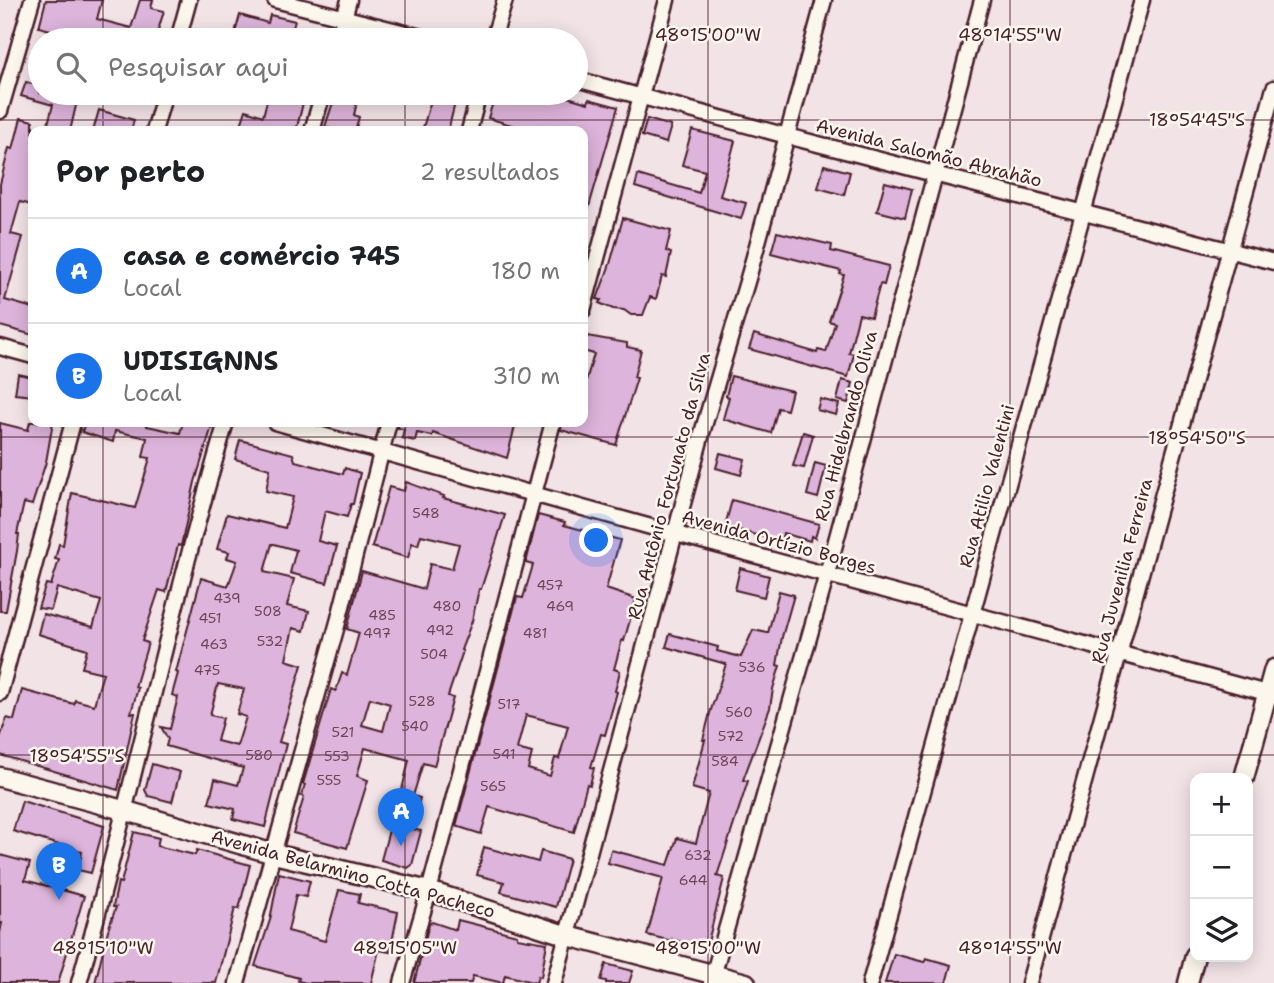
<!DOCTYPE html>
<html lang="pt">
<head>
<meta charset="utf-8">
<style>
	:root { --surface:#fff; --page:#f6f6f6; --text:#202124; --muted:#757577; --line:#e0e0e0; --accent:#1a73e8 }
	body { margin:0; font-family:"Shantell Sans",sans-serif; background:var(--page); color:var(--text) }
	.controls { position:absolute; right:21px; bottom:21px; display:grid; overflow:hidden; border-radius:14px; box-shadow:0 4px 18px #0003 }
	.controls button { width:63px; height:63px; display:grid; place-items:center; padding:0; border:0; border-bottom:2px solid var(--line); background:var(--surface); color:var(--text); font:35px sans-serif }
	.you { position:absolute; left:597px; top:541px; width:24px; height:24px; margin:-18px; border:5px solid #fff; border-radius:50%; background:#1a73e8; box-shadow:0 0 0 10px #1a73e833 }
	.badge { display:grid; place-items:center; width:46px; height:46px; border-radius:50%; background:var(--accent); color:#fff; font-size:23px; font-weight:700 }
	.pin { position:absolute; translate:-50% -58px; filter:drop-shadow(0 2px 4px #0008) }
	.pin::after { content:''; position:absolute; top:37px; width:24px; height:21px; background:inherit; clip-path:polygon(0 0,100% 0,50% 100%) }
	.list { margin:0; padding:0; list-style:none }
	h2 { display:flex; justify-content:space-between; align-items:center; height:91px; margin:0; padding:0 28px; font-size:30px }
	h2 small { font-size:23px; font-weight:400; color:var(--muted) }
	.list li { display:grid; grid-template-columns:46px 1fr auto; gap:21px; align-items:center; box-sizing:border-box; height:105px; padding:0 28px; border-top:2px solid var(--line) }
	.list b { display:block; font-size:26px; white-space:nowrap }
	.list p { margin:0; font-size:23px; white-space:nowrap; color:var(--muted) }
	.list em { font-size:23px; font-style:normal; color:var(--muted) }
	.icon { flex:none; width:38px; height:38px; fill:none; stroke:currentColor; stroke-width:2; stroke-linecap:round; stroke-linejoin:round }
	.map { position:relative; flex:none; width:1274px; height:983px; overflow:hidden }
	.search { position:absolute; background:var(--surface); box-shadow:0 4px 18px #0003; left:28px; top:28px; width:560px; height:77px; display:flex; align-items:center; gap:18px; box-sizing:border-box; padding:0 24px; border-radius:38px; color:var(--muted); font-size:26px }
	.panel { position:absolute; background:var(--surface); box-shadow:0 4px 18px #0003; left:28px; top:126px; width:560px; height:301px; border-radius:14px }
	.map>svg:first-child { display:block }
	.building { fill:#ddb4db; stroke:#4a1f2b; stroke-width:2; fill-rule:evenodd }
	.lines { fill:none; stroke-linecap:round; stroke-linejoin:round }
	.minor-casing { stroke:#4a1f2b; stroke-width:19 }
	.tertiary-casing { stroke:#4a1f2b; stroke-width:23 }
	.minor { stroke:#fbf7ec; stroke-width:14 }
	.tertiary { stroke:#fbf7ec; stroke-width:18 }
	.ticks { fill:none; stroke:#4a1f2b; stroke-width:2; stroke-opacity:0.45 }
	.labels { text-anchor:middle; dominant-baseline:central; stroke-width:5; stroke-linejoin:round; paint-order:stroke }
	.number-label { font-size:14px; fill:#6f4457 }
	.street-label { font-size:18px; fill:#4a1f2b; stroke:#fbf7ec }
	.ticks-label { font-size:18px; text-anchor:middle; fill:#4a1f2b; stroke:#fbf7ec; stroke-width:5; stroke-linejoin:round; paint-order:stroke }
</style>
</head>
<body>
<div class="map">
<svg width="1274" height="983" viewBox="0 0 1274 983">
	<rect width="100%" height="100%" fill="#f2e3e7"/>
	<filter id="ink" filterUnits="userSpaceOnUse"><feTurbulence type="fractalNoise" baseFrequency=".0143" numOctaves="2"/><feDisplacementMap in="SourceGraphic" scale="14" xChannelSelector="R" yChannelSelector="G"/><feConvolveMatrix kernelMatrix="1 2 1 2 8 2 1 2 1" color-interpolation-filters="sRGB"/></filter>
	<g filter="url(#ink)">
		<g class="building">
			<path d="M46,0H102L97,19L131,28L140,0H153L151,8L164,11L155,40H55L58,32L39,27Z"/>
			<path d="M240,15L268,23L270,15L295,21L289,40L257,32L254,40H233Z"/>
			<path d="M26,82L40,86V93H79L70,131H46L53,105L21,96Z"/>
			<path d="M269,93H300L297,102L303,103L296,131H239L246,110L263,116Z"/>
			<path d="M336,93L358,98L354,115L359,117L355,131H338L325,127Z"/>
			<path d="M496,93H554L588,103L589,99L618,107L586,217H583V131H517L518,127L488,118Z"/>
			<path d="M432,97L455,103L448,131H422Z"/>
			<path d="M99,110L134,120L131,131H93Z"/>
			<path d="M21,118L33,121V199L32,205L20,202L11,234L23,237L5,300L33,308V335L0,326V184L9,148L13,149Z"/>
			<path d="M647,119L671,126L666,143L642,136Z"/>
			<path d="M692,130L735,141L720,196L746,203L741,219L635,187L638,175L699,193L705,171L682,165Z"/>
			<path d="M824,165L850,172L844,195L818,188Z"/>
			<path d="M885,182L912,189L905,218L877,211Z"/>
			<path d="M623,218L671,231L666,251L671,253L666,277L662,276L656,299L650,297L643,315H631L624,310L613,309L599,303L601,300L597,299L610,264Z"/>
			<path d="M777,232L832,245L831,251L889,266L884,285L880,284L871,317L859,314L849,353L854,354L848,377L749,349L754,334L817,353L818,350L826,352L835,323L829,321L844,275L840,274L841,271L771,253Z"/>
			<path d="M587,336L627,343V347L641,350L634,377L637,378L616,445L561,430L562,422H583V383L585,384L594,354L583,351Z"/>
			<path d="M18,374L33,377V396L15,394Z"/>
			<path d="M731,376L792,391L787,410L778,408L771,433L723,419L729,397L726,396Z"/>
			<path d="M842,380L853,383L848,403L837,400Z"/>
			<path d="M820,399L839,404L836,415L817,410Z"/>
			<path d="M30,422H53L46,462L32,505L24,503L17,534H19L17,551L6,611H0V423L28,430Z"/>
			<path d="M85,422H148L147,426L180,433L183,422H195L212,426L195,482L181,546L178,545L166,592L159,590L142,641L148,643L135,687L138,688L131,713H135L118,790L0,755V738L7,718L14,720L22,690L74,704L75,700L94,705L103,673L82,668L87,649L38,634L43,614L93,627L101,601L57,588L51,610L38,608L46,584L51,585L59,560L55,559L59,544L63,545L72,493L135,508L150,458L143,457L147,438L115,431L113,442L82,432Z"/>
			<path d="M398,422H516L507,458L433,433L432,436L417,433L415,441L402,438L404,429L398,428Z"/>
			<path d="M803,432L813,435L804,468L793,466Z"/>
			<path d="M240,440L293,454L295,461L343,474L345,468L360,473L353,504H351L347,517L325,511L318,541L337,546L327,583L290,573L296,550L274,544H272L264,572L294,579L287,606L309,611L304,631L293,628L286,660L302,665L279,742L286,744L265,827L233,819L235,809L209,803L215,779L238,785L243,768L166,746L168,739L161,727L170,729L178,697L172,695L178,673L176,672L201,578L228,586L237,561L227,558L229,552L217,549L227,514L285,528L293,497L266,491L270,469L235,459ZM218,684L244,689L237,714L246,717L237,746L217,741L223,718L210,715Z"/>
			<path d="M720,453L745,459L741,475L716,468Z"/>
			<path d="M815,463L826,466L818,498L807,495Z"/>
			<path d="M406,482L444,496L443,498L505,515L481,589H479L472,621L461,650L463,651L448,696L453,698L434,766L423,763L413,796L420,798L412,829L421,831L412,865L408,868L381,860L391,823L394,824L409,760L365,748L357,776L368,780L347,848L293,833L304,797L301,796L305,785L303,784L331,689L336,691L342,673L347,675L359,633L347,629L362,571L424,589L430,564L452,569L459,544L421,535L418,545L412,543L408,558L372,547L389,487L404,491ZM370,698L390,704L383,731L362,725Z"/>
			<path d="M732,500L819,524L815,538L811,536L810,541L783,533L781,542L725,526Z"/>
			<path d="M538,515L565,522L564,525L620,540L606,589L636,599L624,641L622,640L614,669L620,671L615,691L617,692L605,735L601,734L591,767L594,768L590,785L587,784L574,832L489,807L481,834L456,826L517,597L523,598L533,565L526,563ZM526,715L568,726L559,759L555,758L550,776L528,769L532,753L517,749Z"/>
			<path d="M740,568L769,576L764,597L735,590Z"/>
			<path d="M779,591L794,595L782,637L777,665L780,666L773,689L770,708L743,780L748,781L717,876L724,878L706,950L672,939V941L647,935L663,878L608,863L611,850L668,865L677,838L696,843L709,793L692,788L705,740H703L710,713L726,664L666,647L670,634L718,647L717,651L741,657L753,630L768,633Z"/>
			<path d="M152,764L180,772L172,802L148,796L145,790Z"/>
			<path d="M22,801L104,826L91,873L78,870L82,852L13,831Z"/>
			<path d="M134,832L159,838L157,846L195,855L197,850L250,865L239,909L235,908L216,983H95L108,930L116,907H113L118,882L121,883Z"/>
			<path d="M484,847L538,862L541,851L569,859L556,907L501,892L504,882L477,875Z"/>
			<path d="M0,855L30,863L25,880L84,896L58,983H0V933L2,923H0Z"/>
			<path d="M279,873L310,881L306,897L296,895L288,931L325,941L339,890L360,894L358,903L398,912L390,952L379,950L371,983H307L298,981L299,978L255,966L270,920Z"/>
			<path d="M458,920L517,935V938L547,943L541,977L538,976L536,983L505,975L503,983L473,976L471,983H414L429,924L432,922L456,930Z"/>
			<path d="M894,954L924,962L926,958L951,965L946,983H885Z"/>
			<path d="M606,964L633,971L629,983H606V981L601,980Z"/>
		</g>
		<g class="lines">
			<g class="minor-casing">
				<g id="minor">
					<path d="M275,0L433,40"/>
					<path d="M178,40L189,0"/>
					<path d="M338,40L349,0"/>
					<path d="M493,40L505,0"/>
					<path d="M576,79L787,136L1274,262"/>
					<path d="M0,111L32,0"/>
					<path d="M154,131L165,93"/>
					<path d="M312,131L323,93"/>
					<path d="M469,131L479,93"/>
					<path d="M583,310L667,0"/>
					<path d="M0,347L33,356"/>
					<path d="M275,422L676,534L1274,695"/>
					<path d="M0,693L73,422"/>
					<path d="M79,983C131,797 171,607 226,422"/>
					<path d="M237,983L338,622L389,422"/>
					<path d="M402,983L429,891L553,422"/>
					<path d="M554,983L702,433L749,275L824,0"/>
					<path d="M711,983L827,574L982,0"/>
					<path d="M870,983L1142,0"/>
					<path d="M1029,983L1274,88"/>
				</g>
			</g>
			<g class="tertiary-casing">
				<g id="tertiary">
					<path d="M0,777L123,810L274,854L429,891L568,936L746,983"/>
					<path d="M1244,778L1274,669"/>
					<path d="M1188,983L1195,956"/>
				</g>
			</g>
			<use href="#minor" class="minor"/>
			<use href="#tertiary" class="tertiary"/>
		</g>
	</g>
	<path class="ticks" d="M103,0V40M405,0V40M708,0V983M1010,0V983M103,93V131M405,93V131M0,120H1274M103,422V983M405,422V983M0,437H1274M0,755H1274"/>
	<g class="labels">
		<g class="number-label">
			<text x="426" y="513">548</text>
			<text x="550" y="585">457</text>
			<text x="227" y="598">439</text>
			<text x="447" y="606">480</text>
			<text x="560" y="606">469</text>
			<text x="268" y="611">508</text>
			<text x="382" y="615">485</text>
			<text x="210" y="618">451</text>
			<text x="440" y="630">492</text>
			<text x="377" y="633">497</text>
			<text x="535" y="633">481</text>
			<text x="270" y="641">532</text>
			<text x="214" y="644">463</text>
			<text x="434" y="654">504</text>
			<text x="752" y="667">536</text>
			<text x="207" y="670">475</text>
			<text x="422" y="701">528</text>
			<text x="509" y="704">517</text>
			<text x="739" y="712">560</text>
			<text x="415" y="726">540</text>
			<text x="343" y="732">521</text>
			<text x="731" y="736">572</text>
			<text x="504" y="754">541</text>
			<text x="259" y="755">580</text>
			<text x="337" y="756">553</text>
			<text x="725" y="761">584</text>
			<text x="329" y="780">555</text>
			<text x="493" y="786">565</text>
			<text x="698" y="855">632</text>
			<text x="693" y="880">644</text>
		</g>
		<g class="street-label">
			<text transform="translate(929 153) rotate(14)">Avenida Salomão Abrahão</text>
			<text transform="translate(846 426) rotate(-75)">Rua Hidelbrando Oliva</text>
			<text transform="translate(669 486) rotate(-75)">Rua Antônio Fortunato da Silva</text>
			<text transform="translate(987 486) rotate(-75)">Rua Atilio Valentini</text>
			<text transform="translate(779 542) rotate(15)">Avenida Ortízio Borges</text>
			<text transform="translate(1122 571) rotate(-75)">Rua Juvenilia Ferreira</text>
			<text transform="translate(353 874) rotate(15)">Avenida Belarmino Cotta Pacheco</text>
		</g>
	</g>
	<g class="ticks-label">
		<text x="708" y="41">48°15'00"W</text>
		<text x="1010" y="41">48°14'55"W</text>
		<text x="1197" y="126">18°54'45"S</text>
		<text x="1197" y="444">18°54'50"S</text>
		<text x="77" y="762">18°54'55"S</text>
		<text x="103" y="954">48°15'10"W</text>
		<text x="405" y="954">48°15'05"W</text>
		<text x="708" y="954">48°15'00"W</text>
		<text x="1010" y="954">48°14'55"W</text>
	</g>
</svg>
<div class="controls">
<button>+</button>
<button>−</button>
<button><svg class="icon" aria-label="layers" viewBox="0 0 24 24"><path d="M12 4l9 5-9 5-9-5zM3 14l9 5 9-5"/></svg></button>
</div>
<div class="you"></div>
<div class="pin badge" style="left:401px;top:846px">A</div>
<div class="pin badge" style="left:59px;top:900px">B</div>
<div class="search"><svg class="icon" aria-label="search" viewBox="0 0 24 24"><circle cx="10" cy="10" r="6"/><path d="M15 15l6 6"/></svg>Pesquisar aqui</div>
<section class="panel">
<h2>Por perto<small>2 resultados</small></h2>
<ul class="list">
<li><span class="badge">A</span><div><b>casa e comércio 745</b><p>Local</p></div><em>180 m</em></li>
<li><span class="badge">B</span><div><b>UDISIGNNS</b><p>Local</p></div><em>310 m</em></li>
</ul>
</section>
</div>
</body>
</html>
